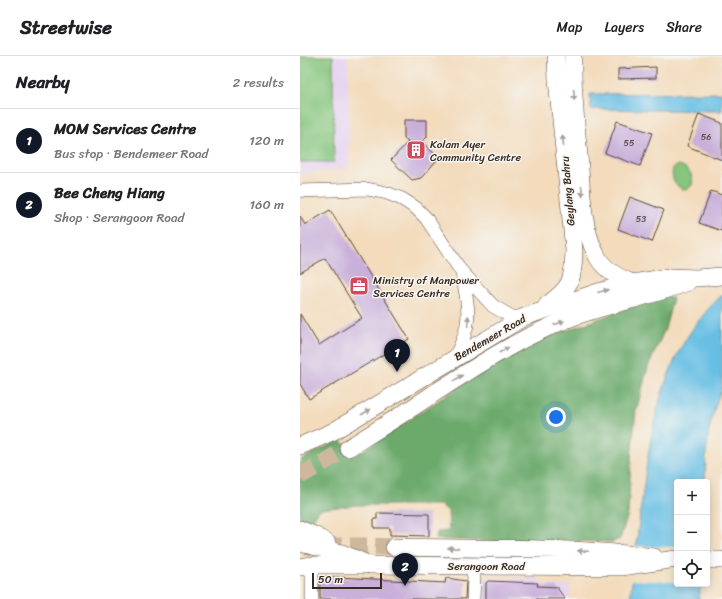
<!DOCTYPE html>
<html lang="en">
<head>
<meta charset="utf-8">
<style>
	:root { --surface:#fff; --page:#f6f6f6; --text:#202124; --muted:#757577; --line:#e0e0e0; --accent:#111827 }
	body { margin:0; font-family:Sriracha,sans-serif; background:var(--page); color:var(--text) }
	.controls { position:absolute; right:12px; bottom:12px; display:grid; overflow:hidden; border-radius:4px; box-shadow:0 2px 10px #0003 }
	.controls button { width:36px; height:36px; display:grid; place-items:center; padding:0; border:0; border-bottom:1px solid var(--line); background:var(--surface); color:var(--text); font:20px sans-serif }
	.scale { position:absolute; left:12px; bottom:10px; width:70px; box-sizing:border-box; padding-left:4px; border:2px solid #3b2a1e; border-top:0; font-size:11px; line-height:14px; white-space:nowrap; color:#3b2a1e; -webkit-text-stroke:3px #f6f6f2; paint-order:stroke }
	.you { position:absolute; left:256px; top:361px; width:14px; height:14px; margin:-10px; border:3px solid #fff; border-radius:50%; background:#1a73e8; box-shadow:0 0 0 6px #1a73e833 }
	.badge { display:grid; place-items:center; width:26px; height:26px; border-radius:50%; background:var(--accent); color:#fff; font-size:13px; font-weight:700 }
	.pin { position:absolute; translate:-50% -33px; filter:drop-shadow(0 1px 2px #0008) }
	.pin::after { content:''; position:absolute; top:21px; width:14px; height:12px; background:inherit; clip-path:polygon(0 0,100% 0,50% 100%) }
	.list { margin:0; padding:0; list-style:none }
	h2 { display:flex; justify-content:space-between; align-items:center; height:52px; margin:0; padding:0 16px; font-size:17px }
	h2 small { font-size:13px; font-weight:400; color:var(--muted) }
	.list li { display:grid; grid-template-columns:26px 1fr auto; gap:12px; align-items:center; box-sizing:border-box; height:64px; padding:0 16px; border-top:1px solid var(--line) }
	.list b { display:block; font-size:15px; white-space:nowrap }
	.list p { margin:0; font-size:13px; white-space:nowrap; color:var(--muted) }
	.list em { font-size:13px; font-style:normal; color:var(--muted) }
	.icon { flex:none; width:22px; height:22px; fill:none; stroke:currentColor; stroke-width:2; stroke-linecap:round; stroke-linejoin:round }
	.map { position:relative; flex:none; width:422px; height:543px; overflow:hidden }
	header { display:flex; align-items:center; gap:24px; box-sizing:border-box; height:56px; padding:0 20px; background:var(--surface); border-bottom:1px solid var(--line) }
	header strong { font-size:19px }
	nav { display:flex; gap:22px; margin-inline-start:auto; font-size:14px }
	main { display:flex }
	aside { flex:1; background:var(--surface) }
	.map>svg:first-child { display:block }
	.built { fill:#e6d2f0 }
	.green { fill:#85c57d; stroke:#60784e }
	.forest { fill:#6caa6c; stroke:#546a45 }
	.water { fill:#67bfe4; stroke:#517481 }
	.pier { fill:#f3dbbc }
	.building { fill:#c9b0da }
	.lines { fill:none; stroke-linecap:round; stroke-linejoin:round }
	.major-tunnel { stroke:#ceb89c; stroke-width:17; stroke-dasharray:17 8; stroke-linecap:butt }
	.minor-casing { stroke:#574536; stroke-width:14 }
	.major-casing { stroke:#574536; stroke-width:18 }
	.minor { stroke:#fff; stroke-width:13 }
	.major { stroke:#fff; stroke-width:17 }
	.oneway { fill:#a79f9a }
	.labels { text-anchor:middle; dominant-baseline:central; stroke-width:3; stroke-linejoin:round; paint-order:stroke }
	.number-label { font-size:9px; fill:#5e4c4d }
	.poi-label { font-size:11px; fill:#3b2a1e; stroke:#f6f6f2; text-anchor:start }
	.street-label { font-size:11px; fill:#3b2a1e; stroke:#f6f6f2 }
</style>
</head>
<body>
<header>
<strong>Streetwise</strong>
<nav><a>Map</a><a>Layers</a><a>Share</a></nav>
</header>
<main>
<aside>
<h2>Nearby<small>2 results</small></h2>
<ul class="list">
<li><span class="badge">1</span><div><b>MOM Services Centre</b><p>Bus stop · Bendemeer Road</p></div><em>120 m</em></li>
<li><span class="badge">2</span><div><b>Bee Cheng Hiang</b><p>Shop · Serangoon Road</p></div><em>160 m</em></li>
</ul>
</aside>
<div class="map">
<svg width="422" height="543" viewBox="0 0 422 543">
	<rect width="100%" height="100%" fill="#f6f6f2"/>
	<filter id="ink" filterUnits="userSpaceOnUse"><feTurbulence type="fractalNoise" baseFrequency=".025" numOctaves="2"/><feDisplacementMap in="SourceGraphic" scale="8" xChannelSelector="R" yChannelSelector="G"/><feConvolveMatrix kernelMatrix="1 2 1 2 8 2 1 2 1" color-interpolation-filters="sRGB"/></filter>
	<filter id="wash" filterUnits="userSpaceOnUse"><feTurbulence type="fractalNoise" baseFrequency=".012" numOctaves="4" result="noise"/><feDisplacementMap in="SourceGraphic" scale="16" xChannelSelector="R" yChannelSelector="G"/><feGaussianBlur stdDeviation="0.9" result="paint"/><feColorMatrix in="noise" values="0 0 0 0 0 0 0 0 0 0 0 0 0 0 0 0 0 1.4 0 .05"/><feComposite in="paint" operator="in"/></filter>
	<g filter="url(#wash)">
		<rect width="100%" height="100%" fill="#f3dbbc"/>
		<g class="built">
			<path d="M0,0H48L49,112L0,118Z"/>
			<path d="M186,522H240L241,529L270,530V543H181L182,526Z"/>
		</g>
		<g class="green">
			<path d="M0,0H33L34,106H0Z"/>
			<path d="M379,109C389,112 394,120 392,129L387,134C376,133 370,122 373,112Z"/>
		</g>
		<path class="forest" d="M363,240L373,242L365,273L348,311L336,355L332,391L328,458L320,483L313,486L241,484L205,486L136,483L137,476L149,475L148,455L141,449H57L20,453L9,469L0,466V404L41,383L53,401L163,328L242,283Z"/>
		<g class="water">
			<path d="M422,37V55L291,53L290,38Z"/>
			<path d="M422,239V332L415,351L409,373L406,398L405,426H377V528H401L399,543H330C335,500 340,456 346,413C356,346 370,288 422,239Z"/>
		</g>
		<path class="pier" d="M334,490L377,491V526L330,524Z"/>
		<g id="blocks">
			<g class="building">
				<path d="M356,11V22L318,23V13Z"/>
				<path d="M399,58L422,67V104L387,90Z"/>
				<path d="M104,64H127V81L122,86L139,102L121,122L112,124L91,104L108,86L104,83Z"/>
				<path d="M317,65L352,77L340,110L305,97Z"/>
				<path d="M411,135L422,139V175L399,167Z"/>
				<path d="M330,141L364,154L352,186L318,173Z"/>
				<path d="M30,154L109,283L9,343L0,328V258L19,289L62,262L25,202L0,217V160L5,169Z"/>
				<path d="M77,457L129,458V480L90,479V472H74V463H77Z"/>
				<path d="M20,520L145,527L146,522L166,525L165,543H20Z"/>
				<path d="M188,525L238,527L237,530L258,531V533L265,543H186V527Z"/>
			</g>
		</g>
	</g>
	<g filter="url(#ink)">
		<use href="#blocks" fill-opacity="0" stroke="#574536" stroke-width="1"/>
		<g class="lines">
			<g class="major-tunnel">
				<path d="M0,420L48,392"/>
				<path d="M25,490H71L94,491"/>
			</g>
			<g class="minor-casing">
				<g id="minor">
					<path d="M0,135L67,133L87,137L102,143L116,152L126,162L161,215L193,250L212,261H224"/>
					<path d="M155,301C173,267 169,253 162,217"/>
					<path d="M172,510L174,521L173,543"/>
					<path d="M12,543V509"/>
				</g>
			</g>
			<g class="major-casing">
				<g id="major">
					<path d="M273,0C272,33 276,67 279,100C282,132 281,169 296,198C303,214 319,222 333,227"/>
					<path d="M247,249C272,230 273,225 274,194L257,24L256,0"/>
					<path d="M0,390L32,376L224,261L298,236L333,227L369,221L397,222L422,220"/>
					<path d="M48,392C77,374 105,357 133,338C171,314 208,289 249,271C293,250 343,244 388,226"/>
					<path d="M0,473L16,480L27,487"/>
					<path d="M0,487L42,497L70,509L321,511L376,503"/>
					<path d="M94,491C181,493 268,490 354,501"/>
					<path d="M407,504H422"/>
					<path d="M0,511L12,509H66"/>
				</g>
			</g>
			<use href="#minor" class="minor"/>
			<use href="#major" class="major"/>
		</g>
		<defs><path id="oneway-solid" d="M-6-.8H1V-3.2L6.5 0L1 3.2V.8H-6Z"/></defs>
		<g class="oneway">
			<use href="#oneway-solid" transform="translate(274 39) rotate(87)"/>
			<use href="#oneway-solid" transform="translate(263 85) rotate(-96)"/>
			<use href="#oneway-solid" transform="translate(282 135) rotate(85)"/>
			<use href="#oneway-solid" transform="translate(303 235) rotate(-15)"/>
			<use href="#oneway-solid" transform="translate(168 265) rotate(-87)"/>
			<use href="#oneway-solid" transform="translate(259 267) rotate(-20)"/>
			<use href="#oneway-solid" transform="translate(204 294) rotate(-30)"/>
			<use href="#oneway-solid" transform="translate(158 322) rotate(-33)"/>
			<use href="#oneway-solid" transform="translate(66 356) rotate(-30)"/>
			<use href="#oneway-solid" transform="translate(153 492) rotate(-179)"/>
			<use href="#oneway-solid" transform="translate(283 495) rotate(-177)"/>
		</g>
	</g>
	<defs>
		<g id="building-square" transform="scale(1)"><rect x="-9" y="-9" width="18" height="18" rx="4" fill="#d1495b" stroke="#f6f6f2"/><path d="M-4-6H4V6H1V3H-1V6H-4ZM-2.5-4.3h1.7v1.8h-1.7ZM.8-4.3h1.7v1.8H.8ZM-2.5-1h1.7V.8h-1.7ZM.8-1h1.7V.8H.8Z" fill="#fff"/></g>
		<g id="office-square" transform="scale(1)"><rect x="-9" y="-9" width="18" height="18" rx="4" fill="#d1495b" stroke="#f6f6f2"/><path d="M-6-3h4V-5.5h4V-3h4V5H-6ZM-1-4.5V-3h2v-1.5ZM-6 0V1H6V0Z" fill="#fff"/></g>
	</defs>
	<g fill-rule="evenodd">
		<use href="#building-square" x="116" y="94"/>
		<use href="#office-square" x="59" y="230"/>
	</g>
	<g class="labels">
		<g class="number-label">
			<text x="406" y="81">56</text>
			<text x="329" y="87">55</text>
			<text x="341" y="163">53</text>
		</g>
		<g class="poi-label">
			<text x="130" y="88">Kolam Ayer<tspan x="130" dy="13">Community Centre</tspan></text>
			<text x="73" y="224">Ministry of Manpower<tspan x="73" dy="13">Services Centre</tspan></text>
		</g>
		<g class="street-label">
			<text transform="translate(268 135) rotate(-95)">Geylang Bahru</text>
			<text transform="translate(190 282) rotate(-30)">Bendemeer Road</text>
			<text x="186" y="510">Serangoon Road</text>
		</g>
	</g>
</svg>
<div class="controls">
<button>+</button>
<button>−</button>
<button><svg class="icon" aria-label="locate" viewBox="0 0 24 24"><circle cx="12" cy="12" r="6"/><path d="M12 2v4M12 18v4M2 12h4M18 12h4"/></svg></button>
</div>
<div class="scale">50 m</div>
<div class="you"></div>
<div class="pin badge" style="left:97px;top:316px">1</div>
<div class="pin badge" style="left:105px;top:530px">2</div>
</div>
</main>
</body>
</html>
